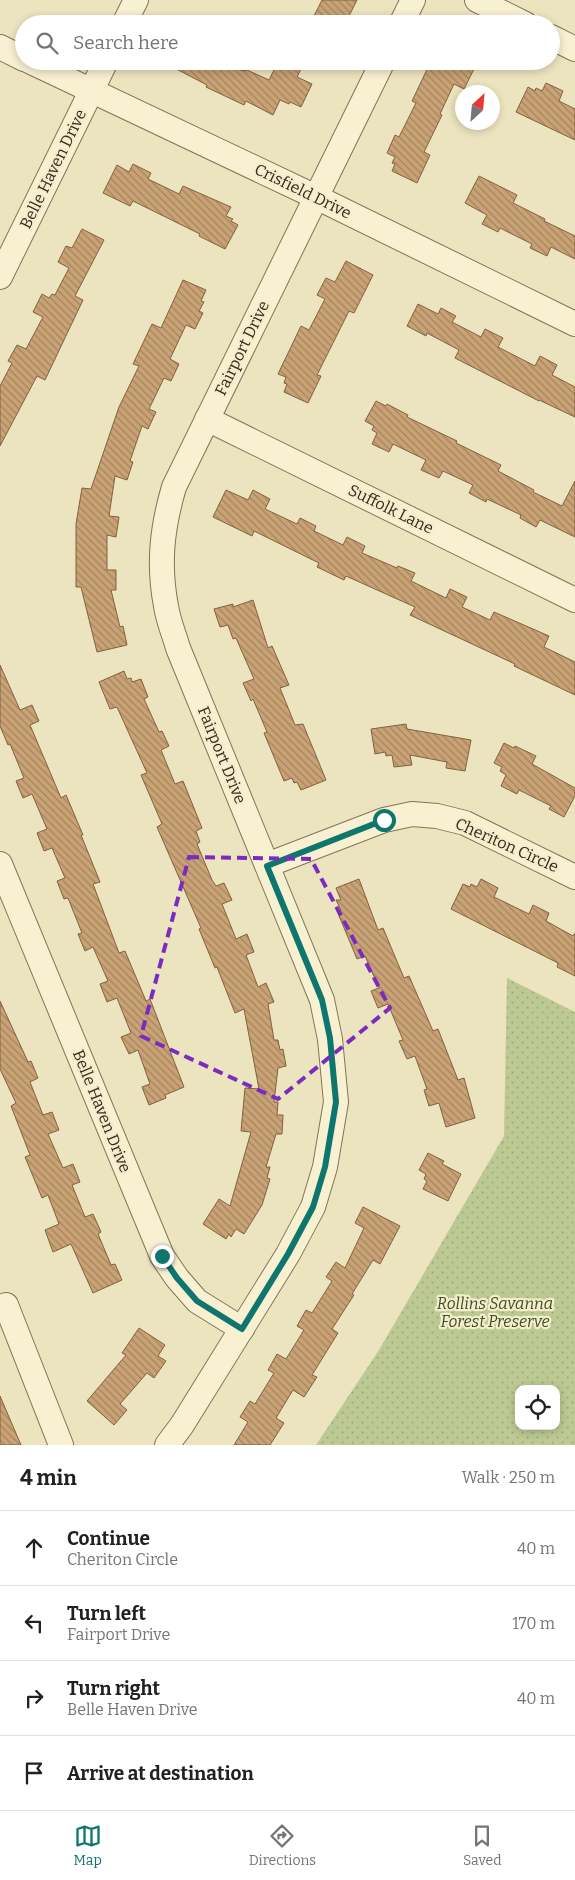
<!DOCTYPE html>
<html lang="en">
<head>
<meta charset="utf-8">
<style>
	:root { --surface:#fff; --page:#f2f2f2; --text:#202124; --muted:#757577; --line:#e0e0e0; --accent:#0f766e }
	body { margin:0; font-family:Bitter,serif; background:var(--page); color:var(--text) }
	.controls { position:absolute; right:15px; bottom:15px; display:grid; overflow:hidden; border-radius:10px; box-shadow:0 2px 8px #0003 }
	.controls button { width:45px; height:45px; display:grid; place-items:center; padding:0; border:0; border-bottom:1px solid var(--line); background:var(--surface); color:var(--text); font:25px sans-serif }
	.compass { position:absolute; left:455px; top:85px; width:45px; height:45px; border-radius:50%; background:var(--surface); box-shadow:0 2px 8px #0003; rotate:26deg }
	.stop { position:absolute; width:15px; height:15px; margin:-11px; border:4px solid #0f766e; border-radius:50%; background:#fff }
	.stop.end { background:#0f766e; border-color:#fff; box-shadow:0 1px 5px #0008 }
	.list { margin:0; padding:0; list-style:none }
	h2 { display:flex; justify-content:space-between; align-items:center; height:65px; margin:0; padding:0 20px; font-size:21px }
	h2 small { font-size:16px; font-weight:400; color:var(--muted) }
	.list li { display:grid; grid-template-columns:32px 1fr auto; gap:15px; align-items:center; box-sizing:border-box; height:75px; padding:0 20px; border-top:1px solid var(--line) }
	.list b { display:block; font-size:19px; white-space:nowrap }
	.list p { margin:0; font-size:16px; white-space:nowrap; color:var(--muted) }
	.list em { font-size:16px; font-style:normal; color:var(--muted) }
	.icon { flex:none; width:28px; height:28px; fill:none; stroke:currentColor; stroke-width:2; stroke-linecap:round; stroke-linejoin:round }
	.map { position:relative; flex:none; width:575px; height:1445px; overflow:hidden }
	.search { position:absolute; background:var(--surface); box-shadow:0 2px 8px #0003; left:15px; right:15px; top:15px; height:55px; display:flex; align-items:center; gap:12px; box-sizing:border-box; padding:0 18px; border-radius:28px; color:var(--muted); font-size:19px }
	.sheet { height:365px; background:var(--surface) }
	nav { display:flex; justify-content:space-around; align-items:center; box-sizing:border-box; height:70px; border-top:1px solid var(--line); background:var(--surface); font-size:14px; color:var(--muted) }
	nav a { display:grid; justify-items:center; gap:2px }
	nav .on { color:var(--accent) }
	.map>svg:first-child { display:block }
	.grass { fill:url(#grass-dots); fill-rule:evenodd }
	.building { fill:url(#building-back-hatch); stroke:#82613e }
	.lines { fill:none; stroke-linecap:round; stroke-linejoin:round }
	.minor-casing { stroke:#837458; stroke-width:26 }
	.minor { stroke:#f7f0d1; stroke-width:24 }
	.route { stroke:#0f766e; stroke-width:6 }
	.marked { fill:none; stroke:#7b2cbf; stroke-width:4; stroke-dasharray:10 6; stroke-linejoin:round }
	.labels { text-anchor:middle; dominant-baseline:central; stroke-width:4.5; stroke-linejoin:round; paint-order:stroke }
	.street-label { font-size:16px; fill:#332a1c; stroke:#f4edcd }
	.park-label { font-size:16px; font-style:italic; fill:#3f4f23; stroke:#f4edcd }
</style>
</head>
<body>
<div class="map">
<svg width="575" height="1445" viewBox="0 0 575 1445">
	<defs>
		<pattern id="grass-dots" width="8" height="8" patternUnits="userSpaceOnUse" patternTransform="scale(1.25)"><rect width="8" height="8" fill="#bcc993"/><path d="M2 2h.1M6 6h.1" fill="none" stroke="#a2ad7e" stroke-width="1.8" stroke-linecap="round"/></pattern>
		<pattern id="building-back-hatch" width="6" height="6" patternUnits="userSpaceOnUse" patternTransform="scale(1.25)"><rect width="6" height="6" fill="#c9a275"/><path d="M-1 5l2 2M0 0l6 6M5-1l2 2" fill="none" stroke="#a4845f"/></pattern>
	</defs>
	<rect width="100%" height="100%" fill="#ece4be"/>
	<path class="grass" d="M507,978L575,1012V1445H316L379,1350L504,1136ZM519,1389H556V1426H519Z"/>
	<g class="building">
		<path d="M322,0H357L345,24H310Z"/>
		<path d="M161,61H221L242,71L247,70L269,80L276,66L281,69L284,61H290L302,67L297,77L312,84L301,107L290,102L289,104L280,100L273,115L246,101L244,105L206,87L207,85Z"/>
		<path d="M431,61H478L464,89L454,84L440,114L442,115L424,152L430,155L417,183L392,171L395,164L392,163L395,157L387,153L395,135L399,137L416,103L412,101Z"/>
		<path d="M546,83L563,91L559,101L575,109V140L516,112L528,87L535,91L536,88L542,91Z"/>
		<path d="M133,164L151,173L148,179L179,194L183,186L231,207L226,216L233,219L231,221L238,225L225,249L199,236L200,234L133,201L130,206L103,193L117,165L129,172Z"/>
		<path d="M479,176L517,195L513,203L545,219L544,221L575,236V259L551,247L547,256L530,248L532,244L500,228L498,232L482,224L487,215L465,203Z"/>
		<path d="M82,229L104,240L75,296L83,300L45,380L37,376L0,446V386L12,363L8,361L17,345L26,349L43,317L33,312L42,294L49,298L52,294L55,295L69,268L58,262L66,246L72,248Z"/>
		<path d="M346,261L373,275L354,313L349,311L317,375L321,376L308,403L284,392L287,384L284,383L286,377L278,374L301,326L309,330L325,299L317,295L326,278L335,282Z"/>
		<path d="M183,280L206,290L201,301L204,302L199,311L203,313L195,329L186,325L170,359L179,364L171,381L164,378L149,409L156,412L148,429L142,426L130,461L133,462L127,480L115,476L109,516L119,517L116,537L107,535V570H116V590H111L120,627L123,626L127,645L97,652L81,587H76V524L82,488L91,489L119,407L139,366L133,364L152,324L161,328Z"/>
		<path d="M418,304L438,314L441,308L456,316L452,322L481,337L485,329L503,338L498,347L535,366L540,356L557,365L552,375L575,387V417L539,400V401L455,358L459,350L427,333L426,336L407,326Z"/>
		<path d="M376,401L386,406L387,404L408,415L407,417L457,441L456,443L501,465L498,471L534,490L533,492L562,506L575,481V537L540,520L536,527L520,518L521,515L487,499L486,502L469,493L473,485L443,471L439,478L421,470L426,460L393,444L389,452L372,444L377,433L372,430L374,426L365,421Z"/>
		<path d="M226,490L248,500L253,490L270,499L265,509L297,524L300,518L316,526L314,531L343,545L347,537L365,546L362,553L397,568L398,566L415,573L411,581L446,598L450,589L467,597L462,607L490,620L494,612L549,636L544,647L575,662V695L514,666L515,664L410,615L415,607L346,576L344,580L317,567L319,563L254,531L252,536L213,517Z"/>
		<path d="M253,600L268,648L272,646L289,685L280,688L295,725L303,724L326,780L301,790L297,782L294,783L292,778L284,781L264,733L267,732L253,699L251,701L243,683L254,679L236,638L233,639L228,625L220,627L214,609L233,604V607Z"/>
		<path d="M0,665L20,710L32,705L39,721L30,725L61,798L66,795L83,835H81L100,882L93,884L119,953L125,951L146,1001L150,999L184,1087L165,1095L166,1098L149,1105L142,1087L150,1084L138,1050L129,1054L121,1037L131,1033L117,998L107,1002L100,984L108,981L93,947L85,951L78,934L82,933L68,898L64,899L57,881L65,878L52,848L44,851L37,833L47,829L32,794L23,798L16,781L24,778L10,744L8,745L0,726Z"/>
		<path d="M124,671L127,679L131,678L132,682L141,679L148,697L144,699L159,732L162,731L169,746L161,750L175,784L183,781L202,828L196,831L200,842L197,844L212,880L216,886L224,883L232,900L222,904L236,939L247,934L254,952L246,955L258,987L266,983L274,1002L268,1004L274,1040H278L280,1050L283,1049L286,1066L278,1068L274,1102H278L277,1115H283L282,1134H276L266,1167H270L267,1178L270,1179L262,1205L244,1234L236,1229L231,1237L229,1234L226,1239L203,1224L219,1199L230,1206L251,1132L241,1131L245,1088L259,1089L244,1009L235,1013L217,967L215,968L199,929L201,928L157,827L162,824L141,775L147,773L117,707L110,709L99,682Z"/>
		<path d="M406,724L407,729L471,740L465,771L446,768L447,762L410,755L412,765L394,767L392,755L386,756L385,752L375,754L371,729Z"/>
		<path d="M504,743L514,748L515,746L536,756L532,764L575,788V796L564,817L549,809L551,806L519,790L517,794L501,786L506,775L500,771L502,767L494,763Z"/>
		<path d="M359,879L378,930L383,928L404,978L409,976L433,1031L438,1029L458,1080L464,1078L475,1118L446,1127L439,1103L429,1106L424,1090L427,1089L415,1056L407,1059L399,1041L403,1040L388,1004L378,1008L371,991L379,988L365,956L357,959L337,911L341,910L336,900H341L336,888Z"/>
		<path d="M481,879L498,888L494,897L529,914L533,905L549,913L546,921L573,936L575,933V976L557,967L558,963L451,909L463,884L470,887L471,884L477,887Z"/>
		<path d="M0,1001L28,1062L31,1061L38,1078L30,1082L43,1115L52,1112L59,1130L48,1134L63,1168L73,1164L80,1182L72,1185L85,1217L93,1214L101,1232L98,1234L111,1265L115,1264L122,1280L93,1293L71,1244L53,1252L45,1230L59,1224L48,1195L42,1198L25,1157L30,1155L11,1106L16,1103L0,1069Z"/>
		<path d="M428,1153L444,1161L442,1164L461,1174L448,1201L423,1189L427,1181L424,1179L426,1174L419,1170Z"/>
		<path d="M363,1207L400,1226L380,1264L373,1260L352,1294L354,1295L332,1329L338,1333L312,1375L317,1377L304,1397L293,1390L276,1418L284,1423L270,1445H234L248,1422L240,1417L250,1401L255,1404L274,1373L268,1370L277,1354L286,1359L304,1330L297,1326L306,1310L312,1313L332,1281L326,1277L336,1262L345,1268L364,1228L355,1223Z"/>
		<path d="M139,1328L165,1345L158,1356L166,1361L154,1378L147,1373L120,1404L127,1410L114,1425L87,1401L126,1355L122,1353Z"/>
		<path d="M0,1396L21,1445H0Z"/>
	</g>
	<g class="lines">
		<g class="minor-casing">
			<g id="minor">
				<path d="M477,0L525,24"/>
				<path d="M124,24L136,0"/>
				<path d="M401,24L413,0"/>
				<path d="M551,37L575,49"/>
				<path d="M0,47L24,59"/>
				<path d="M29,61L316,197L575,324"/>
				<path d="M0,277L106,61"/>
				<path d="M207,419L575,600"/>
				<path d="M0,864L162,1256L177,1278L197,1301L242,1329"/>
				<path d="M267,865L384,820L412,814L437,816L465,823L575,877"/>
				<path d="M6,1305L61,1445"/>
				<path d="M167,1445L182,1425L288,1254L313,1207L325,1167L336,1102L330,1039L322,1000L178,648C174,634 168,620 166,606C158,564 162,528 174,487L383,61"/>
			</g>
		</g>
		<use href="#minor" class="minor"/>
	</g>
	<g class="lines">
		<path class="route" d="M162,1256L177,1278L197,1301L242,1329L288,1254L313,1207L325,1167L336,1102L330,1038L322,1000L267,866L384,820"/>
	</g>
	<path class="marked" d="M189,857L311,859L390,1008L278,1099L141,1036Z"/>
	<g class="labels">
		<g class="street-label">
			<text transform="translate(53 169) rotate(-64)">Belle Haven Drive</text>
			<text transform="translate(303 191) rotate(26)">Crisfield Drive</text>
			<text transform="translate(242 348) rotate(-64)">Fairport Drive</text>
			<text transform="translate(391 509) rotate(26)">Suffolk Lane</text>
			<text transform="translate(222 755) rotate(68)">Fairport Drive</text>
			<text transform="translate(507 845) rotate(24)">Cheriton Circle</text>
			<text transform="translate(102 1111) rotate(68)">Belle Haven Drive</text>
		</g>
		<g class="park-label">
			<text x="495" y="1303">Rollins Savanna<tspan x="495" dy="18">Forest Preserve</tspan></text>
		</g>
	</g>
</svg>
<div class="controls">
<button><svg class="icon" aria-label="locate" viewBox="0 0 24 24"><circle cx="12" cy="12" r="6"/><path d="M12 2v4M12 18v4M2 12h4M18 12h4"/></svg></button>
</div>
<svg class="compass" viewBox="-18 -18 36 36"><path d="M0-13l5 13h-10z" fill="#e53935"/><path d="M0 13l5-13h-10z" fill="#757577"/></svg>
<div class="stop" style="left:384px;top:820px"></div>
<div class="stop end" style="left:162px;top:1256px"></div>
<div class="search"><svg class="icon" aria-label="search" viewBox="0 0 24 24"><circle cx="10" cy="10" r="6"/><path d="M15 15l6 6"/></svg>Search here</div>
</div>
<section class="sheet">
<h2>4 min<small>Walk · 250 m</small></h2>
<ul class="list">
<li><svg class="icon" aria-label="ahead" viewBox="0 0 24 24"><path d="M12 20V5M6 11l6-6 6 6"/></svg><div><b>Continue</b><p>Cheriton Circle</p></div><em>40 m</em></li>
<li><svg class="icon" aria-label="left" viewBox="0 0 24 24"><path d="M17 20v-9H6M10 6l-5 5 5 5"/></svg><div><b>Turn left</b><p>Fairport Drive</p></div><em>170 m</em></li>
<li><svg class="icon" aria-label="right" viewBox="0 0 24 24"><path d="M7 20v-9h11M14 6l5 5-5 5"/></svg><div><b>Turn right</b><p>Belle Haven Drive</p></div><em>40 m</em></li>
<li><svg class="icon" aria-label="arrive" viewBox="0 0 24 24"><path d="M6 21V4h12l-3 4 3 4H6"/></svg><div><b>Arrive at destination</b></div></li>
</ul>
</section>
<nav>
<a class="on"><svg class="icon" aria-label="map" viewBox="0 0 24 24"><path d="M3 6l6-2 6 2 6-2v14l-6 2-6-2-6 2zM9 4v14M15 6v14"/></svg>Map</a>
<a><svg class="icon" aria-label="directions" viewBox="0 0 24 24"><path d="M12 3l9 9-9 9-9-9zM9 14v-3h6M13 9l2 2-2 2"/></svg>Directions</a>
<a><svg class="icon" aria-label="saved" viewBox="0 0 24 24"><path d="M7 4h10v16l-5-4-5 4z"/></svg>Saved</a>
</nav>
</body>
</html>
